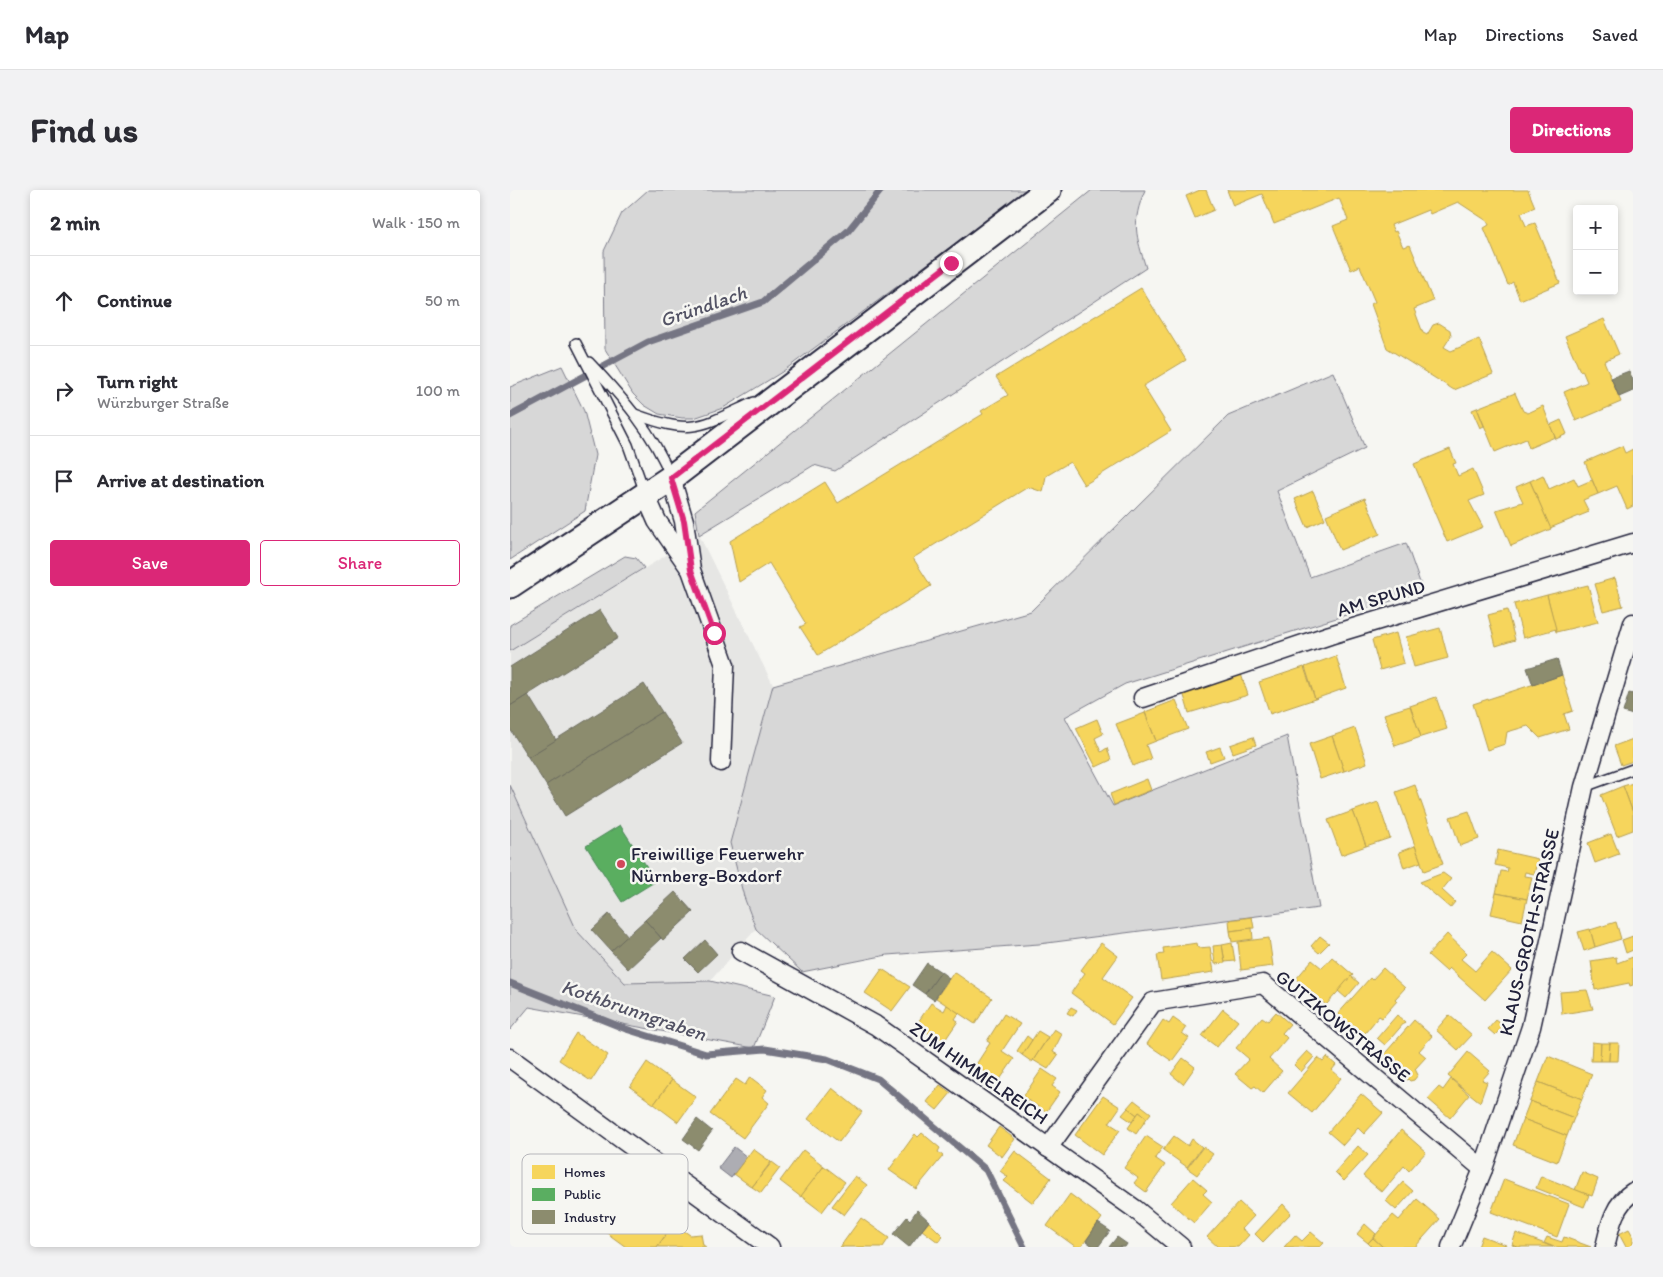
<!DOCTYPE html>
<html lang="en">
<head>
<meta charset="utf-8">
<style>
	:root { --surface:#fff; --page:#f2f2f3; --text:#2b2b33; --muted:#7c7c81; --line:#e1e1e2; --accent:#db2777 }
	body { margin:0; font-family:Itim,sans-serif; background:var(--page); color:var(--text) }
	.controls { position:absolute; right:15px; top:15px; display:grid; overflow:hidden; border-radius:5px; box-shadow:0 2px 8px #0003 }
	.controls button { width:45px; height:45px; display:grid; place-items:center; padding:0; border:0; border-bottom:1px solid var(--line); background:var(--surface); color:var(--text); font:25px sans-serif }
	.stop { position:absolute; width:15px; height:15px; margin:-11px; border:4px solid #db2777; border-radius:50%; background:#fff }
	.stop.end { background:#db2777; border-color:#fff; box-shadow:0 1px 5px #0008 }
	.list { margin:0; padding:0; list-style:none }
	h2 { display:flex; justify-content:space-between; align-items:center; height:65px; margin:0; padding:0 20px; font-size:21px }
	h2 small { font-size:16px; font-weight:400; color:var(--muted) }
	.list li { display:grid; grid-template-columns:32px 1fr auto; gap:15px; align-items:center; box-sizing:border-box; height:90px; padding:0 20px; border-top:1px solid var(--line) }
	.list b { display:block; font-size:19px; white-space:nowrap }
	.list p { margin:0; font-size:16px; white-space:nowrap; color:var(--muted) }
	.list em { font-size:16px; font-style:normal; color:var(--muted) }
	.actions { display:flex; gap:10px; padding:15px 20px }
	.actions a { flex:1; padding:11px 0; border:1px solid var(--accent); border-radius:5px; text-align:center; font-size:18px; color:var(--accent) }
	.actions .main { background:var(--accent); color:#fff }
	.icon { flex:none; width:28px; height:28px; fill:none; stroke:currentColor; stroke-width:2; stroke-linecap:round; stroke-linejoin:round }
	.map { position:relative; flex:none; width:1123px; height:1057px; overflow:hidden; border-radius:5px }
	header { display:flex; align-items:center; gap:30px; box-sizing:border-box; height:70px; padding:0 25px; background:var(--surface); border-bottom:1px solid var(--line) }
	header strong { font-size:24px }
	nav { display:flex; gap:28px; margin-inline-start:auto; font-size:18px }
	.intro { display:flex; align-items:center; justify-content:space-between; box-sizing:border-box; height:120px; padding:0 30px }
	h1 { margin:0; font-size:35px }
	.button { padding:12px 22px; border-radius:5px; background:var(--accent); color:#fff; font-size:18px; font-weight:700 }
	main { display:flex; gap:30px; padding:0 30px }
	aside { flex:1; background:var(--surface); border-radius:5px; box-shadow:0 2px 8px #0003 }
	.map>svg:first-child { display:block }
	.built { fill:#e6e6e4 }
	.green { fill:#d7d7d7; stroke:#7c7c89 }
	.water { fill:#adadb3; stroke:#757583 }
	.homes { fill:#f6d55c; stroke:#b69f52 }
	.public { fill:#5aae61; stroke:#498456 }
	.industry { fill:#8c8c6e; stroke:#6c6c5f }
	.lines { fill:none; stroke-linecap:round; stroke-linejoin:round }
	.stream { stroke:#757583; stroke-width:7 }
	.lane-casing { stroke:#22223b; stroke-width:12 }
	.street-casing { stroke:#22223b; stroke-width:21 }
	.secondary-casing { stroke:#22223b; stroke-width:29 }
	.lane { stroke:#f6f6f2; stroke-width:9 }
	.street { stroke:#f6f6f2; stroke-width:18 }
	.secondary { stroke:#f6f6f2; stroke-width:25 }
	.route { stroke:#db2777; stroke-width:6 }
	.poi-dot { fill:#d1495b; stroke:#f6f6f2; stroke-width:2 }
	.labels { text-anchor:middle; dominant-baseline:central; stroke-width:5; stroke-linejoin:round; paint-order:stroke }
	.street-label { font-size:19px; fill:#22223b; stroke:#f6f6f2 }
	.poi-label { font-size:19px; fill:#22223b; stroke:#f6f6f2; text-anchor:start }
	.water-label { font-size:20px; font-style:italic; fill:#535365; stroke:#f6f6f2 }
	.key { fill:#f6f6f2; stroke:#b6b6bb; stroke-width:1 }
	.key-label { font-size:14px; fill:#22223b }
</style>
</head>
<body>
<header>
<strong>Map</strong>
<nav><a>Map</a><a>Directions</a><a>Saved</a></nav>
</header>
<div class="intro"><h1>Find us</h1><a class="button">Directions</a></div>
<main>
<aside>
<h2>2 min<small>Walk · 150 m</small></h2>
<ul class="list">
<li><svg class="icon" aria-label="ahead" viewBox="0 0 24 24"><path d="M12 20V5M6 11l6-6 6 6"/></svg><div><b>Continue</b></div><em>50 m</em></li>
<li><svg class="icon" aria-label="right" viewBox="0 0 24 24"><path d="M7 20v-9h11M14 6l5 5-5 5"/></svg><div><b>Turn right</b><p>Würzburger Straße</p></div><em>100 m</em></li>
<li><svg class="icon" aria-label="arrive" viewBox="0 0 24 24"><path d="M6 21V4h12l-3 4 3 4H6"/></svg><div><b>Arrive at destination</b></div></li>
</ul>
<div class="actions"><a class="main">Save</a><a>Share</a></div>
</aside>
<div class="map">
<svg width="1123" height="1057" viewBox="0 0 1123 1057">
	<rect width="100%" height="100%" fill="#f6f6f2"/>
	<filter id="ink" filterUnits="userSpaceOnUse"><feTurbulence type="fractalNoise" baseFrequency=".02" numOctaves="2"/><feDisplacementMap in="SourceGraphic" scale="10" xChannelSelector="R" yChannelSelector="G"/><feConvolveMatrix kernelMatrix="1 2 1 2 8 2 1 2 1" color-interpolation-filters="sRGB"/></filter>
	<g filter="url(#ink)">
		<path class="built" d="M189,345L263,495L220,653L234,707L246,739L200,791L115,793L67,741L0,595V461Z"/>
		<g class="green">
			<path d="M138,0H517L272,182L213,218L184,228H172L149,224L134,215L123,204L95,159L94,61L112,23Z"/>
			<path d="M582,0H635C621,33 626,45 636,78L325,281L304,275L189,345L185,321Z"/>
			<path d="M52,176L74,221L85,265L75,321L0,370V197Z"/>
			<path d="M823,182L855,258L767,301L800,387L896,353L913,401L615,494L555,527L603,616L777,546L809,718L529,754L377,765L292,782L246,739L234,707L220,653L263,495L521,421L718,226Z"/>
			<path d="M115,366L126,368L134,378L0,461V435Z"/>
			<path d="M0,595L67,741L115,793L200,791L265,806L244,858L19,817L0,840Z"/>
		</g>
		<path class="water" d="M224,957L237,967L221,988L208,978Z"/>
		<g class="homes">
			<path d="M690,0H696L704,20L685,28L676,6Z"/>
			<path d="M717,0H1018L1025,17L1011,23L1016,36L1025,33L1050,93L1010,110L1003,92L998,95L974,38L979,35L977,31L948,12L920,24L918,20L881,35L884,42L886,41L893,57L900,55L923,111L904,119L913,143L917,145L923,135L929,133L940,140L941,146L934,157L941,161L969,149L983,184L944,200L877,158L861,114L865,112L850,76L841,80L823,36L838,30L829,8L764,34L752,4L723,16Z"/>
			<path d="M631,98L676,170L633,196L661,241L574,295L560,272L536,286L533,302L518,297L403,368L421,396L308,465L290,437L296,434L259,373L229,392L220,351L315,292L328,313L473,224L471,221L498,205L486,187Z"/>
			<path d="M1094,129L1109,164L1094,171L1111,212L1066,231L1054,202L1077,192L1072,180L1070,181L1055,146Z"/>
			<path d="M1005,203L1013,221L1018,223L1033,216L1045,247L1019,258L1016,249L985,262L967,218Z"/>
			<path d="M967,218L974,236L970,238L962,220Z"/>
			<path d="M1051,230L1057,244L1046,249L1040,235Z"/>
			<path d="M1112,256L1115,263L1123,259V316L1117,319L1107,296L1088,304L1075,272Z"/>
			<path d="M940,259L946,273L943,274L948,286L963,279L974,305L959,311L973,337L937,352L904,274Z"/>
			<path d="M1033,285L1039,299L1064,288L1068,296L1082,290L1088,304L1073,310L1079,322L1040,338L1020,291Z"/>
			<path d="M1020,291L1041,339L1001,356L986,320L1013,312L1006,297Z"/>
			<path d="M803,301L815,329L797,337L785,309Z"/>
			<path d="M855,308L870,344L830,360L816,325Z"/>
			<path d="M1105,388L1113,416L1093,421L1085,394Z"/>
			<path d="M1078,395L1088,432L1046,442L1037,405Z"/>
			<path d="M1037,405L1046,439L1013,448L1004,414Z"/>
			<path d="M997,420L1005,450L986,456L978,425Z"/>
			<path d="M930,438L938,468L904,477L896,447Z"/>
			<path d="M886,443L894,473L870,480L862,450Z"/>
			<path d="M826,466L836,498L805,509L795,477Z"/>
			<path d="M794,477L805,509L760,524L749,492Z"/>
			<path d="M731,484L738,505L679,523L673,502Z"/>
			<path d="M1052,485L1063,521L1054,524L1059,539L1030,548L1018,536L997,542L995,554L977,560L963,514Z"/>
			<path d="M926,507L937,539L911,547L900,516Z"/>
			<path d="M666,510L678,539L646,551L635,522Z"/>
			<path d="M900,516L911,547L885,556L874,524Z"/>
			<path d="M635,523L646,551L636,555L641,569L623,576L606,534Z"/>
			<path d="M587,529L593,544L585,548L591,562L597,558L601,570L586,577L566,538Z"/>
			<path d="M845,538L857,573L834,581L822,546Z"/>
			<path d="M822,546L834,581L810,589L799,554Z"/>
			<path d="M743,547L746,555L723,563L720,555Z"/>
			<path d="M1123,549V571L1111,575L1104,556Z"/>
			<path d="M710,557L714,567L700,572L696,562Z"/>
			<path d="M637,589L641,600L604,615L600,604Z"/>
			<path d="M1123,593V623L1113,596Z"/>
			<path d="M905,595L933,674L914,681L886,602Z"/>
			<path d="M1113,596L1123,623V640L1107,646L1091,605Z"/>
			<path d="M868,612L880,648L856,656L843,621Z"/>
			<path d="M843,621L856,656L831,665L818,630Z"/>
			<path d="M959,621L969,649L950,656L940,627Z"/>
			<path d="M1101,644L1109,664L1085,673L1078,653Z"/>
			<path d="M905,656L911,672L894,678L889,662Z"/>
			<path d="M988,660L1028,669L1024,684L1015,682L1014,686L1022,687L1017,709L986,703L991,681L997,682L998,678L985,675Z"/>
			<path d="M933,683L941,689L932,700L945,712L940,718L910,692Z"/>
			<path d="M986,703L1017,709L1012,731L981,724Z"/>
			<path d="M742,727L744,738L720,741L719,730Z"/>
			<path d="M1106,732L1111,749L1085,757L1080,740Z"/>
			<path d="M742,738L743,749L722,752L720,741Z"/>
			<path d="M1080,739L1085,757L1074,761L1068,742Z"/>
			<path d="M937,744L957,763L951,769L965,781L982,762L1002,780L975,810L939,778L936,781L918,765Z"/>
			<path d="M810,746L819,753L809,763L801,756Z"/>
			<path d="M1123,746V760L1116,763L1112,750Z"/>
			<path d="M759,748L763,776L731,780L728,752Z"/>
			<path d="M591,753L608,766L593,787L622,808L603,834L561,803L575,783L571,780Z"/>
			<path d="M687,753L688,758L700,757L704,782L651,790L647,765L654,764L653,758Z"/>
			<path d="M722,753L725,771L715,772L712,755Z"/>
			<path d="M712,755L715,773L705,774L703,756Z"/>
			<path d="M822,767L843,785L816,815L786,789L802,770L812,778Z"/>
			<path d="M1106,767L1107,773L1123,767V795L1120,796L1119,793L1085,800L1081,771Z"/>
			<path d="M873,778L895,798L885,809L887,811L872,828L869,826L851,848L826,826L860,788L862,790Z"/>
			<path d="M372,779L400,797L382,821L355,803Z"/>
			<path d="M444,782L482,808L465,834L426,808Z"/>
			<path d="M841,786L849,793L836,808L828,801Z"/>
			<path d="M1077,800L1083,819L1052,824L1050,802Z"/>
			<path d="M421,813L434,821L437,815L449,823L445,829L448,831L433,853L406,835Z"/>
			<path d="M561,817L567,820L563,826L557,823Z"/>
			<path d="M713,819L728,831L707,857L692,846Z"/>
			<path d="M766,822L780,834L772,843L777,848L759,869L772,881L753,903L745,896L742,898L725,884L739,869L726,858L752,827L758,831Z"/>
			<path d="M494,824L510,834L492,861L504,869L489,891L465,876L480,853L477,851Z"/>
			<path d="M887,825L895,832L875,855L867,848Z"/>
			<path d="M939,825L962,845L948,860L926,840Z"/>
			<path d="M663,828L676,837L672,843L679,848L662,871L637,854L653,830L659,834Z"/>
			<path d="M904,830L922,846L909,861L916,867L905,879L908,885L904,890L900,891L898,889L895,891L870,869Z"/>
			<path d="M986,830L994,836L985,845L978,839Z"/>
			<path d="M544,839L552,844L543,862L548,865L538,879L523,870Z"/>
			<path d="M528,841L538,847L522,872L512,865Z"/>
			<path d="M66,843L98,865L81,891L49,870Z"/>
			<path d="M517,846L522,850L512,865L507,861Z"/>
			<path d="M1082,852L1091,853L1090,871H1081Z"/>
			<path d="M1091,853H1100L1099,871H1090Z"/>
			<path d="M1100,853H1109L1108,871H1099Z"/>
			<path d="M797,861L804,867L791,882L784,875Z"/>
			<path d="M958,862L980,881L972,890L977,892L970,912L938,886Z"/>
			<path d="M1038,866L1082,884L1072,909L1028,892Z"/>
			<path d="M817,867L826,875L822,880L831,888L802,923L778,903L808,868L813,872Z"/>
			<path d="M673,868L685,877L673,894L661,884Z"/>
			<path d="M137,872L162,890L144,914L120,897Z"/>
			<path d="M532,879L547,889L542,896L550,902L536,922L513,907Z"/>
			<path d="M240,887L257,900L252,907L259,913L233,948L200,924L226,889L235,895Z"/>
			<path d="M941,889L959,905L940,928L918,909L929,897L933,900Z"/>
			<path d="M162,890L186,907L168,932L144,914Z"/>
			<path d="M1028,892L1072,909L1064,928L1020,911Z"/>
			<path d="M430,895L441,903L427,920L417,912Z"/>
			<path d="M322,898L352,922L329,952L298,929Z"/>
			<path d="M851,904L873,923L854,944L848,938L833,955L818,942Z"/>
			<path d="M593,906L610,917L599,933L610,940L592,965L565,945Z"/>
			<path d="M624,910L641,923L637,928L629,922L627,925L617,918Z"/>
			<path d="M1020,911L1064,928L1057,946L1013,929Z"/>
			<path d="M618,918L627,925L622,932L612,925Z"/>
			<path d="M629,922L637,928L626,944L618,938Z"/>
			<path d="M1013,929L1057,946L1047,972L1003,955Z"/>
			<path d="M489,937L505,949L492,967L476,955Z"/>
			<path d="M891,940L916,962L899,981L894,976L872,1002L853,986Z"/>
			<path d="M412,943L430,958L428,962L433,966L406,999L379,980L405,944L408,947Z"/>
			<path d="M636,946L653,957L645,968L655,975L636,1002L624,993L628,988L614,978Z"/>
			<path d="M664,946L678,956L682,949L692,957L677,977L653,960Z"/>
			<path d="M848,956L858,965L834,991L825,982Z"/>
			<path d="M693,957L703,964L687,985L677,978Z"/>
			<path d="M243,959L261,972L242,997L224,984Z"/>
			<path d="M293,960L314,976L291,1007L270,991Z"/>
			<path d="M505,961L541,988L523,1013L494,991L498,987L490,981Z"/>
			<path d="M262,972L270,978L251,1003L242,997Z"/>
			<path d="M314,976L335,992L312,1022L291,1006Z"/>
			<path d="M1072,982L1088,989L1082,1006L1065,1000Z"/>
			<path d="M345,986L357,995L334,1025L322,1016Z"/>
			<path d="M1031,986L1079,1005L1074,1017L1026,998Z"/>
			<path d="M683,988L697,1000L693,1004L702,1012L684,1033L661,1013Z"/>
			<path d="M994,989L1059,1014L1047,1047L981,1022Z"/>
			<path d="M893,992L903,1001L886,1020L876,1011Z"/>
			<path d="M110,995L129,1009L132,1004L148,1015L144,1020L155,1028L149,1037L157,1043L147,1057H116L83,1033Z"/>
			<path d="M560,1004L592,1028L571,1057H566L537,1036Z"/>
			<path d="M907,1009L930,1029L905,1057H873L863,1048L883,1025L889,1030Z"/>
			<path d="M729,1012L744,1026L732,1039L739,1045L728,1057H708L697,1047Z"/>
			<path d="M773,1014L781,1023L753,1052L745,1044Z"/>
			<path d="M351,1028L379,1048L373,1057H330Z"/>
			<path d="M419,1032L433,1046L428,1052L412,1040Z"/>
			<path d="M164,1034L180,1045L191,1044L193,1055L196,1057H147Z"/>
			<path d="M855,1034L866,1044L858,1053L847,1044Z"/>
			<path d="M1119,1039L1123,1046V1057H1116L1109,1044Z"/>
			<path d="M801,1042L814,1053L810,1057H774L785,1045L792,1051Z"/>
			<path d="M1006,1043L1043,1057H1008L1002,1055Z"/>
			<path d="M972,1046L996,1055V1057H968Z"/>
			<path d="M1037,1047L1052,1052L1054,1047L1081,1057H1044L1034,1053Z"/>
			<path d="M863,1048L873,1057H862L858,1053Z"/>
		</g>
		<path class="public" d="M110,635L146,691L112,712L76,656Z"/>
		<g class="industry">
			<path d="M1119,181L1123,190V201L1109,207L1101,188Z"/>
			<path d="M90,420L108,448L0,516V477Z"/>
			<path d="M1047,469L1052,485L1023,495L1017,478Z"/>
			<path d="M134,494L152,522L36,595L18,567Z"/>
			<path d="M1119,503L1123,504V525L1113,522Z"/>
			<path d="M18,505L46,550L18,567L0,539V516Z"/>
			<path d="M152,522L172,553L55,626L36,595Z"/>
			<path d="M165,702L183,722L153,750L135,730Z"/>
			<path d="M99,724L118,746L101,761L82,740Z"/>
			<path d="M135,730L151,748L118,779L101,761Z"/>
			<path d="M195,750L207,764L188,782L175,769Z"/>
			<path d="M417,773L431,782L415,804L402,795Z"/>
			<path d="M431,782L439,788L424,810L415,804Z"/>
			<path d="M187,929L202,941L188,960L173,949Z"/>
			<path d="M407,1020L419,1031L399,1057L383,1044L397,1027L400,1030Z"/>
			<path d="M588,1033L600,1041L588,1057H584L576,1051Z"/>
			<path d="M607,1047L617,1054L615,1057H599Z"/>
		</g>
		<g class="lines">
			<g class="stream">
				<path d="M0,226L138,152L253,112L338,41L371,0"/>
				<path d="M0,793L116,839L196,864L255,859L317,869L368,889L476,980L514,1057"/>
			</g>
			<g class="lane-casing">
				<g id="lane">
					<path d="M66,153L118,255L135,303"/>
					<path d="M79,172C112,207 143,242 161,287"/>
					<path d="M125,224C183,246 190,237 244,212"/>
					<path d="M1074,597L1123,579"/>
				</g>
			</g>
			<g class="street-casing">
				<g id="street">
					<path d="M161,288L174,331L181,380L215,475L211,572"/>
					<path d="M136,306L147,331L179,377"/>
					<path d="M633,508L820,445L1123,353"/>
					<path d="M231,761L365,835L625,1019L671,1057"/>
					<path d="M0,868L260,1057"/>
					<path d="M538,958L643,812L753,794L973,979"/>
					<path d="M941,1057L973,979L1021,837L1074,597L1123,433"/>
					<path d="M1095,1057C1100,1036 1104,1014 1123,1002"/>
				</g>
			</g>
			<g class="secondary-casing">
				<path id="secondary" d="M0,395L161,288L538,0"/>
			</g>
			<use href="#lane" class="lane"/>
			<use href="#street" class="street"/>
			<use href="#secondary" class="secondary"/>
		</g>
	</g>
	<g class="lines" filter="url(#ink)">
		<path class="route" d="M204,443L181,380L174,331L161,288L441,73"/>
	</g>
	<circle class="poi-dot" cx="111" cy="674" r="5"/>
	<g class="labels">
		<g class="street-label">
			<text transform="translate(871 408) rotate(-16)">AM SPUND</text>
			<text transform="translate(1019 742) rotate(-77)">KLAUS-GROTH-STRASSE</text>
			<text transform="translate(833 836) rotate(39)">GUTZKOWSTRASSE</text>
			<text transform="translate(469 883) rotate(35)">ZUM HIMMELREICH</text>
		</g>
		<g class="poi-label">
			<text x="121" y="663">Freiwillige Feuerwehr<tspan x="121" dy="22">Nürnberg-Boxdorf</tspan></text>
		</g>
		<g class="water-label">
			<text transform="translate(193 116) rotate(-19)">Gründlach</text>
			<text transform="translate(124 820) rotate(19)">Kothbrunngraben</text>
		</g>
	</g>
	<rect x="12" y="964" width="166" height="80" rx="8" class="key"/>
	<rect x="22" y="975" width="23" height="14" fill="#f6d55c"/>
	<rect x="22" y="998" width="23" height="13" fill="#5aae61"/>
	<rect x="22" y="1020" width="23" height="14" fill="#8c8c6e"/>
	<g class="key-label">
		<text x="54" y="987">Homes</text>
		<text x="54" y="1009">Public</text>
		<text x="54" y="1032">Industry</text>
	</g>
</svg>
<div class="controls">
<button>+</button>
<button>−</button>
</div>
<div class="stop" style="left:204px;top:443px"></div>
<div class="stop end" style="left:441px;top:73px"></div>
</div>
</main>
</body>
</html>
